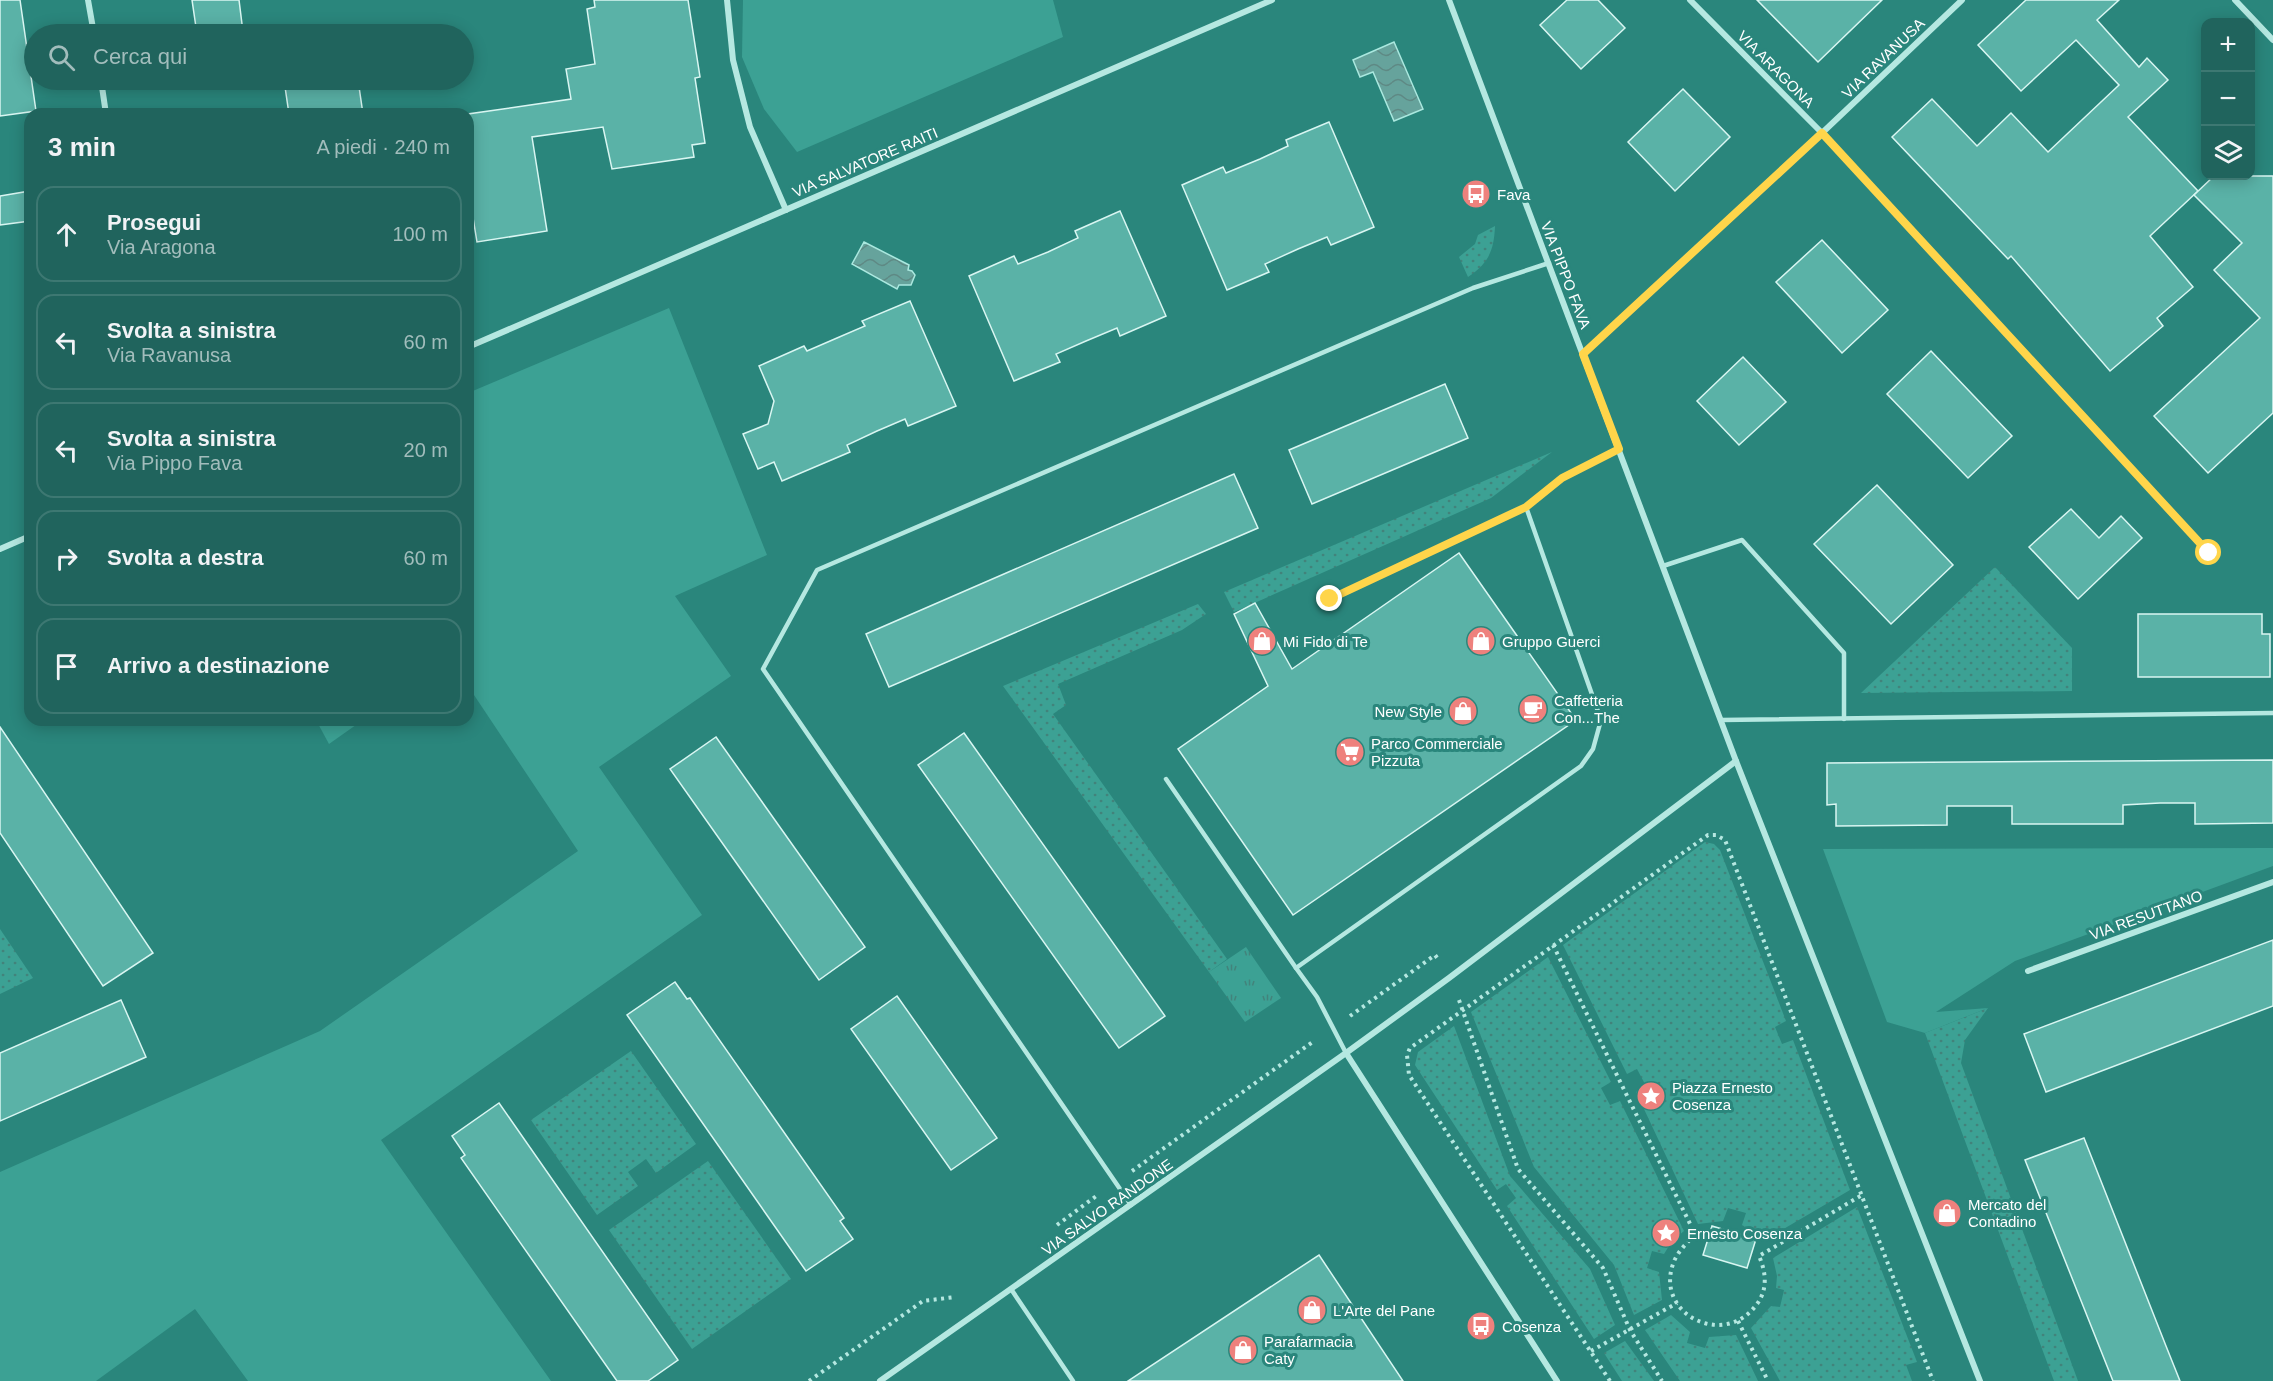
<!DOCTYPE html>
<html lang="it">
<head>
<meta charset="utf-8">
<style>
	:root { --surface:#20645d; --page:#2d6d66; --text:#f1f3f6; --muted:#a2bdbc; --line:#3d7872 }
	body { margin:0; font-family:Helvetica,sans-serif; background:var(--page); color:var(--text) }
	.controls { position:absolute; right:18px; top:18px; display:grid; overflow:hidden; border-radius:12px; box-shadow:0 3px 15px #0003 }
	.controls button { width:54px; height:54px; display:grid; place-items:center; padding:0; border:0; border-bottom:2px solid var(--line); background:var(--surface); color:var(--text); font:30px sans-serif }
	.stop { position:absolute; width:18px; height:18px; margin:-14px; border:4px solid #ffd54a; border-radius:50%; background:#fff }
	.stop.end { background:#ffd54a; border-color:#fff; box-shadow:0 2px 6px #0008 }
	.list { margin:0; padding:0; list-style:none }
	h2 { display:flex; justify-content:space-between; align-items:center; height:78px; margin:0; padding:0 24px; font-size:26px }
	h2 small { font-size:20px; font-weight:400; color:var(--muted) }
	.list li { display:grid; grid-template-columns:39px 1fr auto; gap:18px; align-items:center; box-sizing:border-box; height:96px; margin:0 12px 12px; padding:0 12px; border:2px solid var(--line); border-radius:18px }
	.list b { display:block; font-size:22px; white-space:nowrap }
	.list p { margin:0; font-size:20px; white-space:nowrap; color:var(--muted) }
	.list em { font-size:20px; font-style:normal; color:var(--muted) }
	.icon { flex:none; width:33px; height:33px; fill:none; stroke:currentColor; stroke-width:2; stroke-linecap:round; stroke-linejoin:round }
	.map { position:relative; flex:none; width:2273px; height:1381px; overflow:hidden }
	.search { position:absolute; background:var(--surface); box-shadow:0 3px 15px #0003; left:24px; top:24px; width:450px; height:66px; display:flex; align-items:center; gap:15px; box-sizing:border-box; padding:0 21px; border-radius:33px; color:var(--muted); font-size:22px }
	.panel { position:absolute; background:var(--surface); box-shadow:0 3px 15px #0003; left:24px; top:108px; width:450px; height:618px; border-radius:18px }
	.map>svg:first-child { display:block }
	.grass { fill:#3ca194 }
	.park { fill:url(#park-tufts) }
	.garden { fill:url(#garden-dots) }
	.water { fill:url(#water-waves); stroke:#aae8df; stroke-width:1.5 }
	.building { fill:#5ab2a7; stroke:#d9f6f2; stroke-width:1.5 }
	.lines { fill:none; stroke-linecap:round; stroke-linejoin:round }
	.path { stroke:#b5e8e1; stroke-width:4; stroke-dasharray:3 4.5; stroke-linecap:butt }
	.service { stroke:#b5e8e1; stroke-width:4.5 }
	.minor { stroke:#b5e8e1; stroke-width:6 }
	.route { stroke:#ffd54a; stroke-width:8 }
	.labels { text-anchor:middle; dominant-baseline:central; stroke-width:6; stroke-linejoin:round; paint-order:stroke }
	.street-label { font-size:15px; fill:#fff; stroke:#2a867c }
	.poi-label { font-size:15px; fill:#fff; stroke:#2a867c; text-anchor:start }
</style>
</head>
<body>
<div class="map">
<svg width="2273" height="1381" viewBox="0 0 2273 1381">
	<defs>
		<pattern id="park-tufts" width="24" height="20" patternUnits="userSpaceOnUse" patternTransform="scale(1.5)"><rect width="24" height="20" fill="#3ca194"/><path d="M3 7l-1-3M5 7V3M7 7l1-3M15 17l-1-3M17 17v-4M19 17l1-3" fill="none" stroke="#42837b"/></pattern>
		<pattern id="garden-dots" width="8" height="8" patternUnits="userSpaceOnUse" patternTransform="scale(1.5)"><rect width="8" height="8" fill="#3ca194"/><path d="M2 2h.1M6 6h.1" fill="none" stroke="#42837b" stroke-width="1.8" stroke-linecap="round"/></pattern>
		<pattern id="water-waves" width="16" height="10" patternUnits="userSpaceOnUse" patternTransform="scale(1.5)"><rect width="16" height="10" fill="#66a39c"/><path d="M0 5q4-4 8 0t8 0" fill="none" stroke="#5e8984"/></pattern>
	</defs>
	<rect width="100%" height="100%" fill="#2a867c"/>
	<g class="grass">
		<path d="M743,0H1053L1063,37L797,152L764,109L742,57Z"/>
		<path d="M669,308L767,555L675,596L731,676L599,767L702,915L381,1140L551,1381H248L195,1309L96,1381H0V1172L320,1031L578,851L468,686V393Z"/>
		<path d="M316,720H363L329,744Z"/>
		<path d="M2273,848V866L2015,961L1936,1012L1988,1008L1925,1033L1887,1022L1823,849Z"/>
	</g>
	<path class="park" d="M1246,947L1281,998L1245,1022L1209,972Z"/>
	<g class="garden">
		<path d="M1495,226C1494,250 1489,263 1468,277L1459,257L1475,244L1478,235Z"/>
		<path d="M1552,452L1491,498L1234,612L1224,592Z"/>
		<path d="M1995,567L2072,648V691L1861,693Z"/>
		<path d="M1198,604L1206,614L1182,630L1058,684L1066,705L1053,714L1227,959L1209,972L1003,686Z"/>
		<path d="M1705,842L1714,844L1720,850L1786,1021L1775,1027L1782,1044L1793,1040L1850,1190L1763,1241L1742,1225L1746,1213L1728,1208L1723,1221L1698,1224L1636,1092L1646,1086L1637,1069L1627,1074L1563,945Z"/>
		<path d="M0,929L33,978L0,994Z"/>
		<path d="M1548,957L1611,1082L1601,1088L1610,1105L1620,1101L1684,1231L1672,1241L1664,1254L1652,1251L1647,1268L1659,1272L1662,1300L1634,1315L1614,1265L1534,1167L1471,1012Z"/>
		<path d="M1988,1008L1965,1040L1961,1063L2078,1381H2054L1925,1033Z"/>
		<path d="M1454,1026L1510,1176L1590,1269L1615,1325L1594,1339L1507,1206L1516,1198L1506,1184L1497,1190L1415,1065L1418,1052Z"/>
		<path d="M631,1051L696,1144L656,1173L646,1159L628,1172L638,1186L597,1215L531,1120Z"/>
		<path d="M708,1161L791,1279L692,1349L609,1230Z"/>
		<path d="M1857,1207L1917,1362L1906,1365L1912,1381H1780L1751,1328L1771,1306L1780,1307L1784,1290L1776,1288L1777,1276L1773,1258Z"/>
		<path d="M1671,1315L1690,1332L1687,1343L1705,1348L1709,1337L1736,1335L1758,1381H1680L1645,1330Z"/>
		<path d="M1625,1341L1654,1381H1622L1604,1353Z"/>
	</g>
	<g class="water">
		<path d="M1394,42L1423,109L1394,121L1373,72L1360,77L1353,60Z"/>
		<path d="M864,242L909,265L908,270L912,271L915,275L911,285H899L897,289L852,264Z"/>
	</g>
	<g class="building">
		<path d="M0,0H20L36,111L0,116Z"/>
		<path d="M192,0H239L243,32L225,34H197Z"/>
		<path d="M594,0H688L700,77L695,78L705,143L692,145L694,157L612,169L603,127L532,137L547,231L477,242L468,187V114L571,99L566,69L595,64L587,9L595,7Z"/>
		<path d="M1567,0H1598L1625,28L1581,69L1540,25Z"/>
		<path d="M1757,0H1882L1818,62Z"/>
		<path d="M2026,0H2119L2097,20L2139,67L2147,58L2168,80L2128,117L2198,191L2150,236L2193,287L2157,318L2163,326L2110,371L2011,256L2008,259L1892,137L1932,99L1977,146L2011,113L2048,152L2119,85L2076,40L2021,91L1978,45Z"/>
		<path d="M284,80H358L363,114H289Z"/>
		<path d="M1683,89L1730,137L1675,191L1628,142Z"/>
		<path d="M1329,122L1374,227L1331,245L1327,237L1298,249L1265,264L1269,272L1227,290L1182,185L1223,167L1226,173L1260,159L1288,146L1286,140Z"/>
		<path d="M2214,176H2273V413L2208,473L2154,416L2260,318L2214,270L2242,243L2194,195Z"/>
		<path d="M30,191V221L0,225V196Z"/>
		<path d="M1120,211L1166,316L1120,336L1117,328L1086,341L1056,354L1060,362L1014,381L969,276L1014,256L1018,264L1048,252L1078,238L1075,231Z"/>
		<path d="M1822,240L1888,310L1842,353L1776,282Z"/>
		<path d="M910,301L956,406L908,426L905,419L877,431L847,445L850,452L782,481L774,462L758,469L743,434L768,424L774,401L759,366L804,346L807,351L837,338L865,326L862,321Z"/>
		<path d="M1931,351L2012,436L1968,478L1887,394Z"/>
		<path d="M1743,357L1786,402L1739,445L1697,401Z"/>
		<path d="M1445,384L1468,438L1312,504L1289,450Z"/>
		<path d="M1234,474L1258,528L889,687L866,634Z"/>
		<path d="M1877,485L1953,565L1891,624L1814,544Z"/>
		<path d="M2071,509L2099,538L2121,516L2142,538L2078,599L2029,547Z"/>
		<path d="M1459,553L1576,720L1293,915L1178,749L1268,686L1234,614L1255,603L1292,669Z"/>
		<path d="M2138,614H2262V634H2270V677H2138Z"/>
		<path d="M0,727L153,953L103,986L0,833Z"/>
		<path d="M964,733L1165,1016L1119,1048L918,765Z"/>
		<path d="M716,737L865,947L819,980L670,769Z"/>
		<path d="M2273,760V823L2195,824V803H2160L2123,805V824H2012V806H1947V825L1836,826V804L1827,805V763Z"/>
		<path d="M2273,940V1006L2046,1092L2024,1034Z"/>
		<path d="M675,982L687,999L690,998L844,1218L840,1221L853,1239L806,1271L627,1015Z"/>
		<path d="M897,996L997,1138L951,1170L851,1029Z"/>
		<path d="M121,1000L146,1057L0,1121V1053Z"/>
		<path d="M499,1103L678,1360L648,1381H617L461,1158L465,1155L452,1136Z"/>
		<path d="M2084,1138L2166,1346L2180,1381H2113L2025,1160Z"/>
		<path d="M1712,1226L1756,1239L1747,1268L1703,1255Z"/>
		<path d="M1319,1255L1403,1381H1128Z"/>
	</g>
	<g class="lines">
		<g class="path">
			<path d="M1553,945L1695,1234C1687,1243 1677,1252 1673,1264C1655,1315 1725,1349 1757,1304C1768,1289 1766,1272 1759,1256L1862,1195"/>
			<path d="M1459,1000L1518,1169L1603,1268L1630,1330L1662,1381"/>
			<path d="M1350,1016L1435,955L1438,959"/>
			<path d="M1132,1171L1314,1041"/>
			<path d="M1057,1225L1099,1194"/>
			<path d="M1738,1321L1768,1381"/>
			<path d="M1591,1351L1677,1303"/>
			<path d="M809,1381L923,1301L955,1297"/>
			<path d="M1610,1381L1409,1075L1407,1055L1410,1048L1708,835H1716L1725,840L1933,1381"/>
		</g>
		<g class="service">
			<path d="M1663,566L1742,540L1844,653V719"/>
			<path d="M1330,599L1526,507"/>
			<path d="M1721,720L2273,713"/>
			<path d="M1166,779L1296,968"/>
			<path d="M1346,1053L1317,997L1296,968L1581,766L1593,749L1601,720L1526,507L1562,478L1619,449"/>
			<path d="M1131,1205L763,669L817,570L1473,288L1549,263"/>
			<path d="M1011,1289L1073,1381"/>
		</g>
		<g class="minor">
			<path d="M88,0L94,34"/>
			<path d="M727,0L733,60L750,127L786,210"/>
			<path d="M1449,0L1736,761L1980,1381"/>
			<path d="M1690,0L1822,133L2209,553"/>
			<path d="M2235,0L2273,40"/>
			<path d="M101,80L106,114"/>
			<path d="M468,347L1272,0"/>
			<path d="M1583,354L1822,133L1962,0"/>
			<path d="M0,549L30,536"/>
			<path d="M2028,971L2273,882"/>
			<path d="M1346,1053L1557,1381"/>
			<path d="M880,1381L1346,1053L1449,978L1736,761"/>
		</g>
	</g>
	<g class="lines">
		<path class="route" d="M1330,599L1526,507L1562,478L1619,449L1583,354L1822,133L2209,553"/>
	</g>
	<defs>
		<g id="bus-disc" transform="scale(1.5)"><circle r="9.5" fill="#ee817d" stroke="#2a867c"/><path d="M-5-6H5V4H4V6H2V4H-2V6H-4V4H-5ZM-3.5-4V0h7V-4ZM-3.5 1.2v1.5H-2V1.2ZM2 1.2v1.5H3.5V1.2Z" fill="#fff"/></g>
		<g id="shop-disc" transform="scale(1.5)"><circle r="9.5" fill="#ee817d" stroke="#2a867c"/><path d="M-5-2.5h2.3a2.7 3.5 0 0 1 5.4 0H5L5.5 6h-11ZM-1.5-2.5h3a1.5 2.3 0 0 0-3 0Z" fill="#fff"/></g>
		<g id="cafe-disc" transform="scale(1.5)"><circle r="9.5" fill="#ee817d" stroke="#2a867c"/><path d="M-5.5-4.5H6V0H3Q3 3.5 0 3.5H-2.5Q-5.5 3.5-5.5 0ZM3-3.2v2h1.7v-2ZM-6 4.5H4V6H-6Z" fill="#fff"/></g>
		<g id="supermarket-disc" transform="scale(1.5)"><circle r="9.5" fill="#ee817d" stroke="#2a867c"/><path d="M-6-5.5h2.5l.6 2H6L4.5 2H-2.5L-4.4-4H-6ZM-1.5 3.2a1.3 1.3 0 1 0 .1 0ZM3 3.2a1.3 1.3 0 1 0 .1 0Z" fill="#fff"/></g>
		<g id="sight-disc" transform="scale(1.5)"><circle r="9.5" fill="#ee817d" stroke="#2a867c"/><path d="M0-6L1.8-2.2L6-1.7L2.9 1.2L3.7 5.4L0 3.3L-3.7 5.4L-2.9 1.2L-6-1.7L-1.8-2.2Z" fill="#fff"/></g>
	</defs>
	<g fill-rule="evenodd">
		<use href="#bus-disc" x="1476" y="194"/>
		<use href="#shop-disc" x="1262" y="641"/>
		<use href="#shop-disc" x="1481" y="641"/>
		<use href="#cafe-disc" x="1533" y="709"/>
		<use href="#shop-disc" x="1463" y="711"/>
		<use href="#supermarket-disc" x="1350" y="752"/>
		<use href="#sight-disc" x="1651" y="1096"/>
		<use href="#shop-disc" x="1947" y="1213"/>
		<use href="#sight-disc" x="1666" y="1233"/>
		<use href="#shop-disc" x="1312" y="1310"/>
		<use href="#bus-disc" x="1481" y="1326"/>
		<use href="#shop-disc" x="1243" y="1350"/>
	</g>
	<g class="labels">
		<g class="street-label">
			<text transform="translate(1883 58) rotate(-44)">VIA RAVANUSA</text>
			<text transform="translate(1776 69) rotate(45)">VIA ARAGONA</text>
			<text transform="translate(865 162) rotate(-23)">VIA SALVATORE RAITI</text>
			<text transform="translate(1566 275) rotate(69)">VIA PIPPO FAVA</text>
			<text transform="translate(2146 915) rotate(-20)">VIA RESUTTANO</text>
			<text transform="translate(1107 1207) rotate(-35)">VIA SALVO RANDONE</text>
		</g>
		<g class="poi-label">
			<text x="1497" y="194">Fava</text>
			<text x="1283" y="641">Mi Fido di Te</text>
			<text x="1502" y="641">Gruppo Guerci</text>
			<text x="1554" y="700">Caffetteria<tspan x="1554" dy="17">Con...The</tspan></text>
			<text x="1442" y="711" text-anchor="end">New Style</text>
			<text x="1371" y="743">Parco Commerciale<tspan x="1371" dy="17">Pizzuta</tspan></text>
			<text x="1672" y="1087">Piazza Ernesto<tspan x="1672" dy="17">Cosenza</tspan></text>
			<text x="1968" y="1204">Mercato del<tspan x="1968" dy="17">Contadino</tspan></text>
			<text x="1687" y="1233">Ernesto Cosenza</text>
			<text x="1333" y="1310">L'Arte del Pane</text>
			<text x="1502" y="1326">Cosenza</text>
			<text x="1264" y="1341">Parafarmacia<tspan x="1264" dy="17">Caty</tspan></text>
		</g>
	</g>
</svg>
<div class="controls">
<button>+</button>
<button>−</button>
<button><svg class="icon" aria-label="layers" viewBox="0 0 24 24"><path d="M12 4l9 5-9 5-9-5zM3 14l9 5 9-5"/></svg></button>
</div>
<div class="stop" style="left:2209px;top:553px"></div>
<div class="stop end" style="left:1330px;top:599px"></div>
<div class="search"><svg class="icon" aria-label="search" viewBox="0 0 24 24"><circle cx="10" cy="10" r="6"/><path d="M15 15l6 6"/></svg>Cerca qui</div>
<section class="panel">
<h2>3 min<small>A piedi · 240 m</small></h2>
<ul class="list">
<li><svg class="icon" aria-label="ahead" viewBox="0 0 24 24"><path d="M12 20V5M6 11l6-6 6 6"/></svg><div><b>Prosegui</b><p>Via Aragona</p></div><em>100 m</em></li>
<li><svg class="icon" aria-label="left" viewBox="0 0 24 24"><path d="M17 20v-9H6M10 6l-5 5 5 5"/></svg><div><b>Svolta a sinistra</b><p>Via Ravanusa</p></div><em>60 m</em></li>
<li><svg class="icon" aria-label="left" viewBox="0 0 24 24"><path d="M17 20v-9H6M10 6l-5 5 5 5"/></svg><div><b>Svolta a sinistra</b><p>Via Pippo Fava</p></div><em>20 m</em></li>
<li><svg class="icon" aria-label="right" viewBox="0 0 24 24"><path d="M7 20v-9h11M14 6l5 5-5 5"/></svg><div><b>Svolta a destra</b></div><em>60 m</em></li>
<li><svg class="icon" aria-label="arrive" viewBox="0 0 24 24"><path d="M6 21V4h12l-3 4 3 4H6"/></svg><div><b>Arrivo a destinazione</b></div></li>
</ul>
</section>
</div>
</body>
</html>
